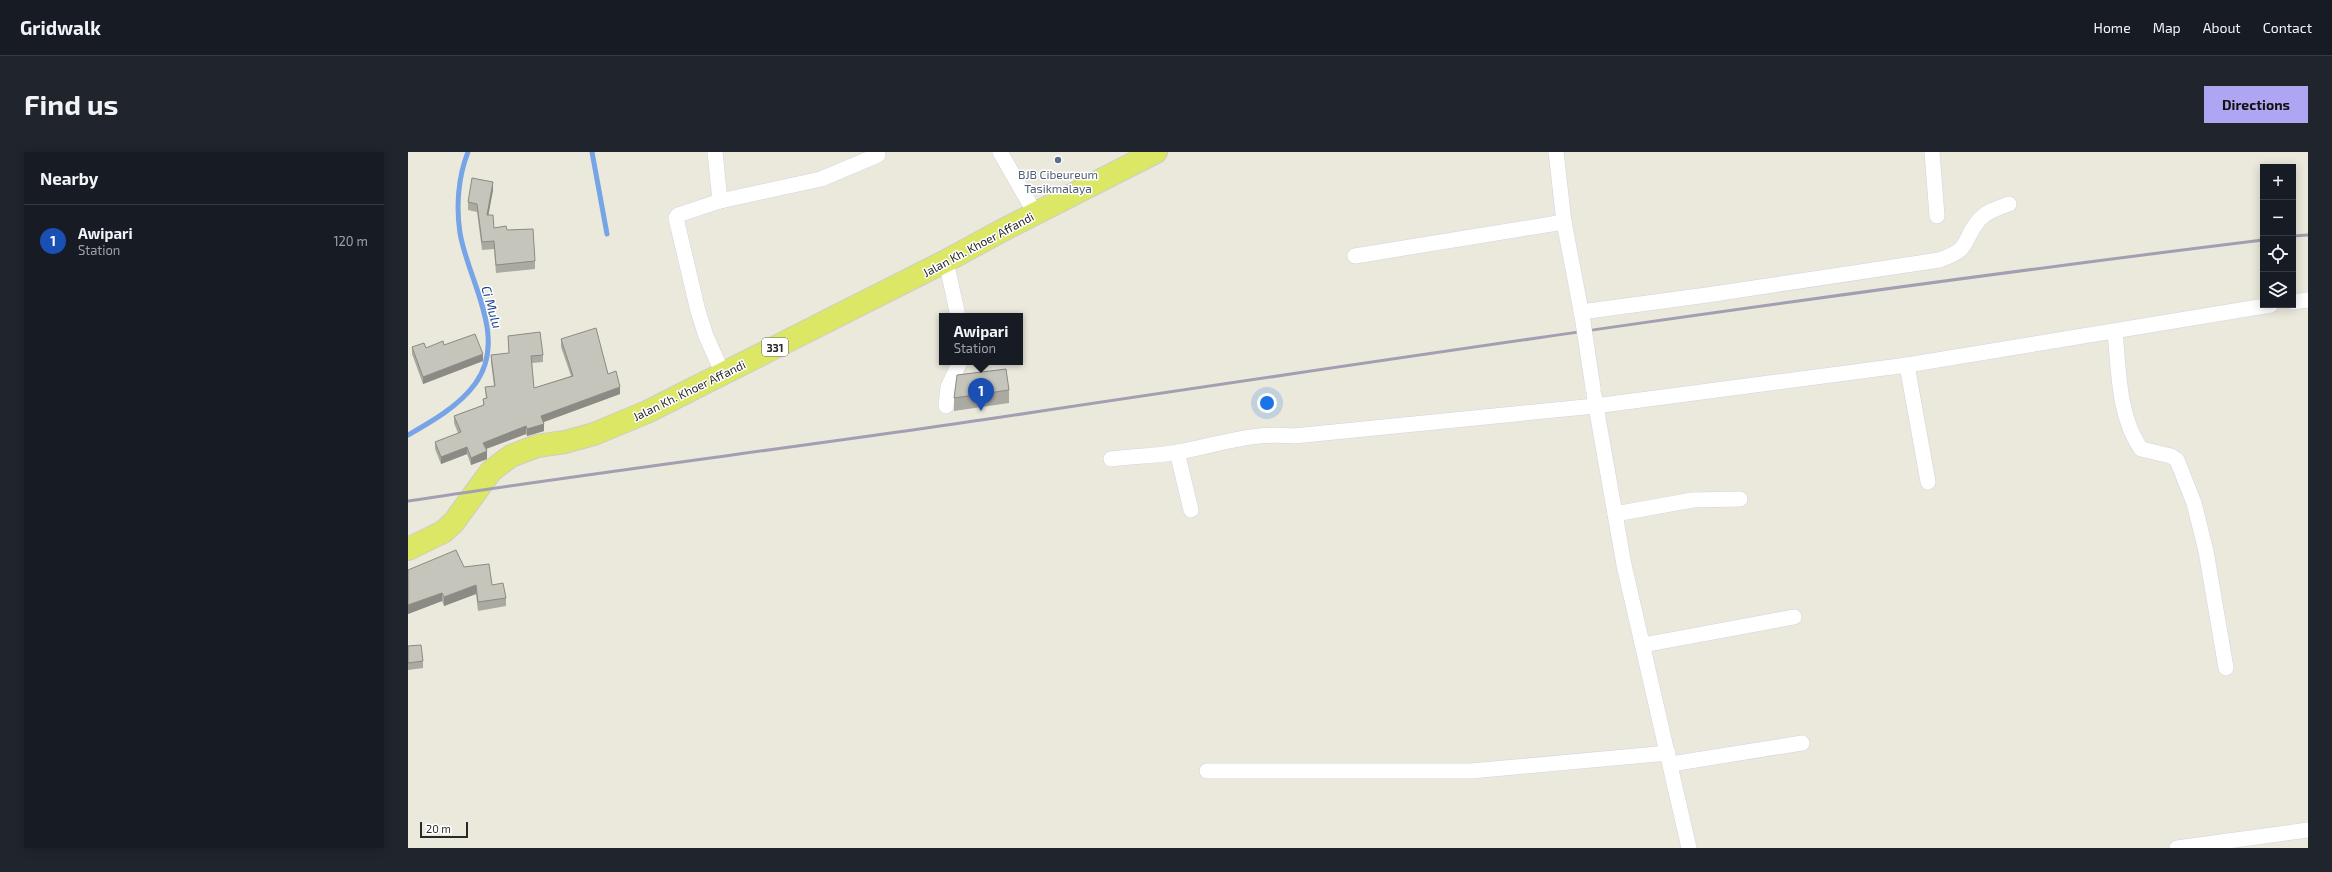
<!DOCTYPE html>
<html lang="en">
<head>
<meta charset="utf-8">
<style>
	:root { --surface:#171b24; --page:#20242c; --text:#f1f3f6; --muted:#9ea1a6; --line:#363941; --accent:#aea6f2 }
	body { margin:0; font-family:"Exo 2",sans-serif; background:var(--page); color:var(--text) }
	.controls { position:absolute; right:12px; top:12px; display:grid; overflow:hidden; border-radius:0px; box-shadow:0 2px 10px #0003 }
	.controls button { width:36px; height:36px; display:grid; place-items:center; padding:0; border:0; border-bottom:1px solid var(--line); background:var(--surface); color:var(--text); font:20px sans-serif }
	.scale { position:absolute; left:12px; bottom:10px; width:48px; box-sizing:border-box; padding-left:4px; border:2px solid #292929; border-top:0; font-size:11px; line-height:14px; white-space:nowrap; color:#292929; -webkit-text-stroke:3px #fff; paint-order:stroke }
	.you { position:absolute; left:859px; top:251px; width:14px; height:14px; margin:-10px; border:3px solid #fff; border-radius:50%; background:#1a73e8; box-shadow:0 0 0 6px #1a73e833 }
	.badge { display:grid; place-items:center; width:26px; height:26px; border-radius:50%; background:var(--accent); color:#fff; font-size:13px; font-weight:700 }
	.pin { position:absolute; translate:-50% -33px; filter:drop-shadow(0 1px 2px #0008) }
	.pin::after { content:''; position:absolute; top:21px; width:14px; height:12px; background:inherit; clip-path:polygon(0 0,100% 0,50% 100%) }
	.popup { position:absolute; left:531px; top:161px; width:84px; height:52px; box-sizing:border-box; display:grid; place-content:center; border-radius:0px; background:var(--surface); filter:drop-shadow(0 1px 3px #0005); font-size:13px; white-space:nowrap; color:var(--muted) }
	.popup b { font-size:15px; color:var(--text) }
	.popup::after { content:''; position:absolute; left:50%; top:100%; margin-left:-8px; border:8px solid transparent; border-top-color:var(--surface) }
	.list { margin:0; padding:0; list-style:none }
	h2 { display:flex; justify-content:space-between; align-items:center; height:52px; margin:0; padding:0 16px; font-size:17px }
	h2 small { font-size:13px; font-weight:400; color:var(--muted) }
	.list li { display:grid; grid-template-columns:26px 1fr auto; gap:12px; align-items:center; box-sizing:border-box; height:72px; padding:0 16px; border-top:1px solid var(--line) }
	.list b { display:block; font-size:15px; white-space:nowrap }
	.list p { margin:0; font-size:13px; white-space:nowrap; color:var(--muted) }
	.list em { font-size:13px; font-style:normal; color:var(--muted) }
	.icon { flex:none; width:22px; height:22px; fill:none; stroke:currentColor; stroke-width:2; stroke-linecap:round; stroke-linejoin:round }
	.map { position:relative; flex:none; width:1900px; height:696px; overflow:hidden; border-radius:0px }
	header { display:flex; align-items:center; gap:24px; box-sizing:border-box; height:56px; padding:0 20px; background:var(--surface); border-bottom:1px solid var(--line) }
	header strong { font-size:19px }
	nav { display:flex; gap:22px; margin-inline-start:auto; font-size:14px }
	.intro { display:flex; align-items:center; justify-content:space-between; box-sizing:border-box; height:96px; padding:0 24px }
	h1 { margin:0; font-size:28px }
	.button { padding:10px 18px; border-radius:0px; background:var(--accent); color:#111; font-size:14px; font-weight:700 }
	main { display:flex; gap:24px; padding:0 24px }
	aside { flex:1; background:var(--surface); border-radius:0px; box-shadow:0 2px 10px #0003 }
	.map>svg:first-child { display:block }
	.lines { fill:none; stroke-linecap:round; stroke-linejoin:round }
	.stream { stroke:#76a4e6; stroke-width:5 }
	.minor-casing { stroke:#d4d2e1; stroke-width:16 }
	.primary-casing { stroke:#ccc; stroke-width:24 }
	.minor { stroke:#fff; stroke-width:15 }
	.primary { stroke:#dbe765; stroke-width:22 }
	.rail { stroke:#a39fb3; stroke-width:3 }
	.minor-bridge-casing { stroke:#d4d2e1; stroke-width:16; stroke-linecap:butt }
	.minor-bridge { stroke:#fff; stroke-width:15 }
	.wall { fill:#aaa9a2 }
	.shaded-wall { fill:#8b8a84 }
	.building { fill:#c6c5bc; stroke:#8b8a84 }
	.service-dot { fill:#5c6f8a; stroke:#fff; stroke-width:1.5 }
	.labels { text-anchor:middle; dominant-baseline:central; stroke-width:3; stroke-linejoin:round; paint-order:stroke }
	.shield { fill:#fff; stroke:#696969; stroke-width:1 }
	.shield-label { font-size:11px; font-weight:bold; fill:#292929 }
	.service-label { font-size:12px; fill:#4e5e75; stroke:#fff }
	.street-label { font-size:12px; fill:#292929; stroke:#fff }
	.water-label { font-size:13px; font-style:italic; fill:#163f91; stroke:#fff }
</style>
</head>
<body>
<header>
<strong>Gridwalk</strong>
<nav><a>Home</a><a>Map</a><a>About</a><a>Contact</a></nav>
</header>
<div class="intro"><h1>Find us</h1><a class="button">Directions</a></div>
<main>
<aside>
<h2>Nearby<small></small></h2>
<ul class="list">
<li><span class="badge" style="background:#1a4fb4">1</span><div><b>Awipari</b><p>Station</p></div><em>120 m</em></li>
</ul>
</aside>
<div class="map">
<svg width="1900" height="696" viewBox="0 0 1900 696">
	<rect width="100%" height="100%" fill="#ebe9dc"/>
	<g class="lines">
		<g class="stream">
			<path d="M184,0L199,82"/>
			<path d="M0,283C23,270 51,254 67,232C101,186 60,129 52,81C48,55 50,25 60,0"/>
		</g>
		<g class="minor-casing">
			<g id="minor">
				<path d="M307,0L312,49"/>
				<path d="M592,0L627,61"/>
				<path d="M1148,0L1156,70L1175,169"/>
				<path d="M1524,0L1529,64"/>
				<path d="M947,104L1156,70"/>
				<path d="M538,109L550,164"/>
				<path d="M1885,150L1900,148"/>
				<path d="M1173,160L1299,143L1531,108C1565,97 1553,89 1571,68C1579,59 1590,56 1601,52"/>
				<path d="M1707,180C1711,219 1710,264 1733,297L1763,304L1769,308L1786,351L1798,399L1818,516"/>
				<path d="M1499,213L1520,330"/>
				<path d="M315,222L298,184L290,159L268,66L270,63L312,49L413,27L470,3"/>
				<path d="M1186,243L1216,413L1281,696"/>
				<path d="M538,254L540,235L552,210"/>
				<path d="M769,300L783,358"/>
				<path d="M703,307C725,304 749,304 771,300C813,292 842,280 886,284L1187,254L1499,213L1863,153"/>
				<path d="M1207,362L1285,348L1332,347"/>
				<path d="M1235,493L1386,465"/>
				<path d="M1263,612L1394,591"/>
				<path d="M799,619H1063L1260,601"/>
				<path d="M1769,696L1900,678"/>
			</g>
		</g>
		<g class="primary-casing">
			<path id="primary" d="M0,397L35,380L46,370L83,319L103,304L129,294L157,290L186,282L239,260L538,109L595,78L748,0"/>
		</g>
		<use href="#minor" class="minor"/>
		<use href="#primary" class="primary"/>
		<g class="rail">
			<path d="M1885,84L1900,83"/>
			<path d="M0,349C195,319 392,295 587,266C1009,203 1431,140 1855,88"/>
		</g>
		<g class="minor-bridge-casing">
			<path id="minor-bridge" d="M1175,170L1185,236"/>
		</g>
		<use href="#minor-bridge" class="minor-bridge"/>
	</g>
	<g class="wall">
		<path d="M85,38L80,63L86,76L99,78L127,109V117L88,121L86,97L74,98L69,60L60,58V50Z"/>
		<path d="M100,184L135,203V210L124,211L126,236L163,224L153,195V187L200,222L212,242L136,270V279L119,284L118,282L78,297L79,307L63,313L59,302L33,312L27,297V290L50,281L46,271V264L75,253V247H78L77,235L86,234L83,210V203L101,201Z"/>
		<path d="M36,193L75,209L15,232L4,202V195L18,196Z"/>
		<path d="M601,238V251L546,259V246Z"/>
		<path d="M56,415L84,433L98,446V454L70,459L68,442L36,454L34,449L0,462Z"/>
		<path d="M0,494L15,509V516L0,518Z"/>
	</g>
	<g class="shaded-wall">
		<path d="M85,30V38L79,71V63Z"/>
		<path d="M75,202V209L15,232V225Z"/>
		<path d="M212,235V242L133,271V264Z"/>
		<path d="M136,272V279L119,284V277Z"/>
		<path d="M118,274V282L75,298V291Z"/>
		<path d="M59,295V302L33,312V305Z"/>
		<path d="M79,299V307L63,313V306Z"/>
		<path d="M68,433V442L36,454V445Z"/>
		<path d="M34,441V449L0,462V453Z"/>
	</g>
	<g class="building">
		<path d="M64,26L85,30L79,63H85L86,76L98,74L99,78L125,77L127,109L88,113L86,89L74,90L69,52L60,50Z"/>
		<path d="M188,176L200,222L208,219L212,235L133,264L136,272L119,277L118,274L75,291L79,299L63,306L59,295L33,305L27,290L53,280L46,264L76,253L75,247L79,246L77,235L87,234L83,203L101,201L100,184L132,180L135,203L123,204L126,236L165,224L153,187Z"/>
		<path d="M67,182L75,202L15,225L4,195L16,191L18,196L35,189L36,193Z"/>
		<path d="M598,217L601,238L546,246L549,223Z"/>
		<path d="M48,398L56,415L81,412L84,433L95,431L98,446L70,450L68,433L36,445L34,441L0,453V418Z"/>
		<path d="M13,493L15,509L0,511V494Z"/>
	</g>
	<circle class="service-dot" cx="650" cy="8" r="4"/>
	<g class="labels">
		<rect class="shield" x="354" y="186" width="26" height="18" rx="3"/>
		<g class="shield-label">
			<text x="367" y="195">331</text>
		</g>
		<g class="service-label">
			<text x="650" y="22">BJB Cibeureum<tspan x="650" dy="14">Tasikmalaya</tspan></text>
		</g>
		<g class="street-label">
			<text transform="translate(570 92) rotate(-28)">Jalan Kh. Khoer Affandi</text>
			<text transform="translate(281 238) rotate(-26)">Jalan Kh. Khoer Affandi</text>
		</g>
		<g class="water-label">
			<text transform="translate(84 155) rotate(74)">Ci Mulu</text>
		</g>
	</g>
</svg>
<div class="controls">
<button>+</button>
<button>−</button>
<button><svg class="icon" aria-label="locate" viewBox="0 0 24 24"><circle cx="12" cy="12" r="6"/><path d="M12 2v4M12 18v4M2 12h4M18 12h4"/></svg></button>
<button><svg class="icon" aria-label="layers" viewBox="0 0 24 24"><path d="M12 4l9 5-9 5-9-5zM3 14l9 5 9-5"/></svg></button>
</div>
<div class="scale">20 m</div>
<div class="you"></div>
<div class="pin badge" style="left:573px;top:259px;background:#1a4fb4">1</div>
<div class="popup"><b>Awipari</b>Station</div>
</div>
</main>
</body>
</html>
